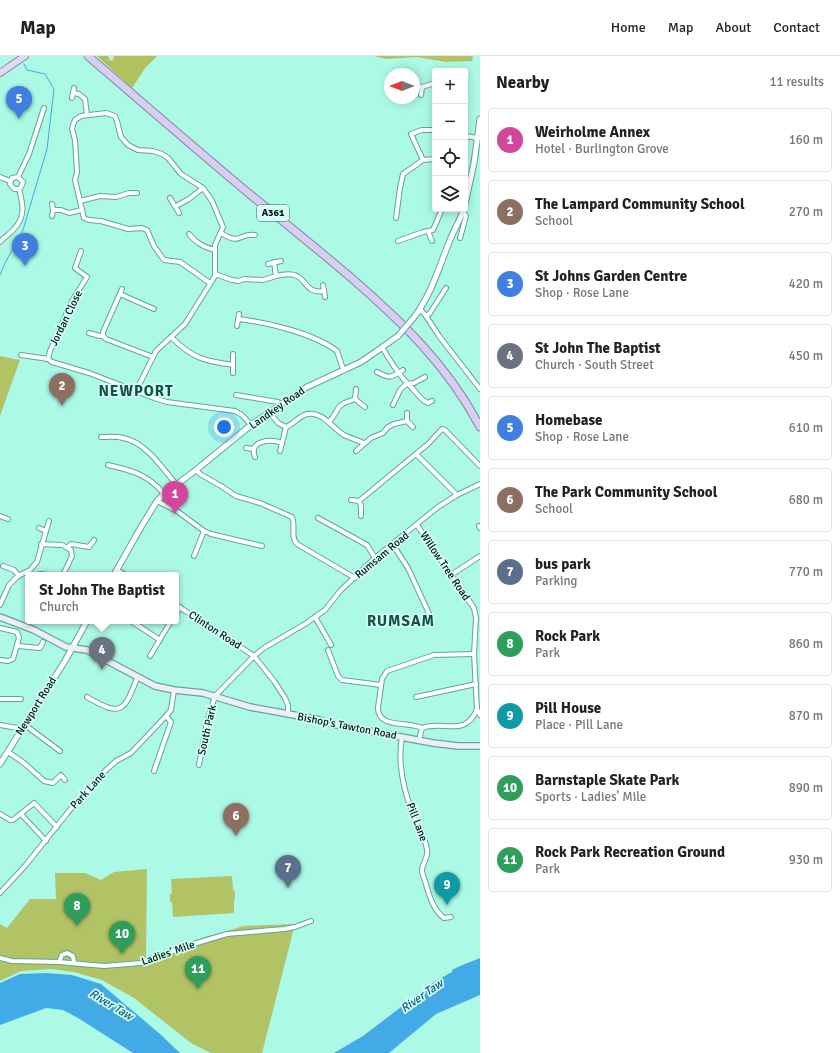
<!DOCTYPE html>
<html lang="en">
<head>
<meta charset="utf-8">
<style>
	:root { --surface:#fff; --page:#f2f2f2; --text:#222; --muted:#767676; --line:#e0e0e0; --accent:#c63e79 }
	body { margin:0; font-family:Signika,sans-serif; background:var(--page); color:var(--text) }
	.controls { position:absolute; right:12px; top:12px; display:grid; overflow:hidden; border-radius:4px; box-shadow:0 2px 10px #0003 }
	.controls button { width:36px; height:36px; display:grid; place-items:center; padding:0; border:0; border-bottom:1px solid var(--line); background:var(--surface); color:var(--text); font:20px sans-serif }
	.compass { position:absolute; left:384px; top:12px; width:36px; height:36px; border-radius:50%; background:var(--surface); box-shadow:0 2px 10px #0003; rotate:270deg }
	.you { position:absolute; left:224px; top:371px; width:14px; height:14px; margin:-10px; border:3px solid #fff; border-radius:50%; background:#1a73e8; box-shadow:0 0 0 6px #1a73e833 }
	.badge { display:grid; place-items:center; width:26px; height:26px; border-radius:50%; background:var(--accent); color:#fff; font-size:13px; font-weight:700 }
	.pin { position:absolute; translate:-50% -33px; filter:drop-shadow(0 1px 2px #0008) }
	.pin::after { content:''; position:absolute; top:21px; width:14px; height:12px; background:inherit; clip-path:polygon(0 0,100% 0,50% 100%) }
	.popup { position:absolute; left:25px; top:516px; width:154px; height:52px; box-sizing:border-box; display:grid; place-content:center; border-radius:4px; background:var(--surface); filter:drop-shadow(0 1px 3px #0005); font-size:13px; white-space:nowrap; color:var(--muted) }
	.popup b { font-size:15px; color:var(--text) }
	.popup::after { content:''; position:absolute; left:50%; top:100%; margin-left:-8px; border:8px solid transparent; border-top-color:var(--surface) }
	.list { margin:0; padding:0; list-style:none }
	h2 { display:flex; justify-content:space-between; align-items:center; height:52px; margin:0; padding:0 16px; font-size:17px }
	h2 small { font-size:13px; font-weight:400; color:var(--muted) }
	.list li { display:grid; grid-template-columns:26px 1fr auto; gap:12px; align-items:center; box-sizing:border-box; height:64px; margin:0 8px 8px; padding:0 8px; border:1px solid var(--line); border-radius:4px }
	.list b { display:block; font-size:15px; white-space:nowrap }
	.list p { margin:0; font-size:13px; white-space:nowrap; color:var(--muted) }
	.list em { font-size:13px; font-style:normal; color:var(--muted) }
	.icon { flex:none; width:22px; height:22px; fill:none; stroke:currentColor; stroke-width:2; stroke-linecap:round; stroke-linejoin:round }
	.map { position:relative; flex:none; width:480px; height:997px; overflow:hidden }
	header { display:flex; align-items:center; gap:24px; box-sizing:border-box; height:56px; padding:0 20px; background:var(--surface); border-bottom:1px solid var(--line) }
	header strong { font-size:19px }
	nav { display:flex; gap:22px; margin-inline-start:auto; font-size:14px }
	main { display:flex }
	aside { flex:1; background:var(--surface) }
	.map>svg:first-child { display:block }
	.green { fill:#b2c366 }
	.forest { fill:#b0c15d }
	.water { fill:#42aae6 }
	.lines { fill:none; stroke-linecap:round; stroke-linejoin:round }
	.stream { stroke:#42aae6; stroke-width:1 }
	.minor-casing { stroke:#5ca897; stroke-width:6 }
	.tertiary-casing { stroke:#5ca897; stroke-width:7 }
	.secondary-casing { stroke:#5ca897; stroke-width:8 }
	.primary-casing { stroke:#8685a1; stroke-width:8 }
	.trunk-casing { stroke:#8685a1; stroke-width:9 }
	.minor { stroke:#fff; stroke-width:4 }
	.tertiary { stroke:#fff; stroke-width:5 }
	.secondary { stroke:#f0edfa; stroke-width:5.5 }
	.primary { stroke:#e2daf5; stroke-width:6 }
	.trunk { stroke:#d8cef2; stroke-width:7 }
	.tertiary-bridge-casing { stroke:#5ca897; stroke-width:7; stroke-linecap:butt }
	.tertiary-bridge { stroke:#fff; stroke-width:5 }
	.labels { text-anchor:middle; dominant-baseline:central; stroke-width:3.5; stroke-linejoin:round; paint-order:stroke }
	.shield { fill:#d3fff4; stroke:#3f5a54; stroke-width:1 }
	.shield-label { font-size:10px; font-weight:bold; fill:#00140f }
	.street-label { font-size:11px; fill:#00140f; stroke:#d3fff4 }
	.water-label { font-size:12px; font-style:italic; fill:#0b5b83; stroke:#d3fff4 }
	.district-label { font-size:15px; font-weight:bold; letter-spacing:1px; fill:#125044; stroke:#d3fff4 }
</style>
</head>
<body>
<header>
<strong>Map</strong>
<nav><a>Home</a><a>Map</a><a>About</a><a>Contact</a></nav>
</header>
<main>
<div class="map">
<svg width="480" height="997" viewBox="0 0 480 997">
	<rect width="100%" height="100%" fill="#acf9e6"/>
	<g class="green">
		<path d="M375,0H473L472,5L446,6L417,1L385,3Z"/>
		<path d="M0,300L20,304L0,360Z"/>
		<path d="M147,813L146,901L205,881L244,870L295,868L262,997H211L191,987L134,942L102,924L74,916L51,913L21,915L0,925V868L7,872L30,843H56L55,817H85L101,824L114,816Z"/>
		<path d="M232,820L233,834L235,835V843H234V857L173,861L172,846H170V838H172L171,823Z"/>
	</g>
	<path class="forest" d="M97,0H108L110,5L113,4L114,0H157L145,12L132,32Z"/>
	<g class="water">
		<path d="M480,902V939L436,958L389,997H334L363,980L434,926L452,916V914L460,910Z"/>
		<path d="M46,917L72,919L101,928L160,978L180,997H133L78,962L63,954L46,952L0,969V927L20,918Z"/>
	</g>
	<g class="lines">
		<path class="stream" d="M0,219L5,207L23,174L47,93L54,33L45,18L27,14L24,8"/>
		<g class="minor-casing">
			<g id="minor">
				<path d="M417,30L422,31L435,27"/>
				<path d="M73,37L79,38L85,43L87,59"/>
				<path d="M421,39L422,31"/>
				<path d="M72,42L74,32"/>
				<path d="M465,80L478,82"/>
				<path d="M423,104L411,78L422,74H435"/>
				<path d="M0,121L10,125"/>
				<path d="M18,121L29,98L44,52"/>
				<path d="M18,121L12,122L10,128L14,133H19"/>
				<path d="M18,121L23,126L21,131L19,133"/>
				<path d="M170,142L179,157"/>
				<path d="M80,145L100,140L116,141L129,137H137"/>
				<path d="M52,148L53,154L52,160"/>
				<path d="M176,150L189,143L203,132"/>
				<path d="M53,154H61L69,157L82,154"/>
				<path d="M396,162L400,132L403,118L423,104L435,103"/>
				<path d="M428,175L432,185"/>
				<path d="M221,177C242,190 237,177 255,179"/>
				<path d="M189,178C197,188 204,191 215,194"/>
				<path d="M460,182L466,160L463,156"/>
				<path d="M398,185L423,176L433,174L442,153"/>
				<path d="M0,186C4,181 10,178 14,173C26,160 23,148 19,133"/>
				<path d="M274,206L276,220C311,211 299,239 324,235"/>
				<path d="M268,208L281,205"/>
				<path d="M215,218L232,224L238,225L244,223L263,224L276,220"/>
				<path d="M323,229L325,241"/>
				<path d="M120,238L154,253"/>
				<path d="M420,253L426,260L439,280L480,333"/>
				<path d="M426,260L430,257L446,232"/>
				<path d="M239,263C269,267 313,277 337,295L343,313"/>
				<path d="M237,270L239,258"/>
				<path d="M89,277L100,280H103L106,283L153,301"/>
				<path d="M103,280V276L122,233"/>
				<path d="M171,281C192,302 204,305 233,309"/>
				<path d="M382,291C391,306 400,321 412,332C418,338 419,343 428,347L432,345"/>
				<path d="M21,299L48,303L52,306L89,317L154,342L167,346L235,355L242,359L251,369"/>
				<path d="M48,303L50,295L72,245L87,221L75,212L81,195"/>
				<path d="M377,316C390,323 391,322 403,314"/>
				<path d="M233,317V298"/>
				<path d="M136,335L156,295L185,268L215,220V189L223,171L212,145L203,132L181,118L168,102L162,98L153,95L138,94L128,89L121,81L117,65L115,60L106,57L81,60L75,64L73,69L72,73L75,84L77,116L75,124L84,162L89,164L101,165L128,173L142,172L147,174L154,190L164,204L180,206L210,227"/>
				<path d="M236,339L278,346L281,349"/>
				<path d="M355,343L356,333"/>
				<path d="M393,349L400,334L406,328L414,327L425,321"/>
				<path d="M270,357L278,367L286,371C294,368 299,360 307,358C323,355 332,372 344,379C350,382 357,384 364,387"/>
				<path d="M407,357V365"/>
				<path d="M329,366C335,360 336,354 340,350C343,346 351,345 355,343L365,351"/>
				<path d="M101,381C108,381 116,380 123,382C146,386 162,412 176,428"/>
				<path d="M246,392L254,393"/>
				<path d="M280,395L286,371"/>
				<path d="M356,395L371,382L383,377L388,371L394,368L407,365L413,371"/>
				<path d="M416,398L457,439"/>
				<path d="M255,401C248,384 271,383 282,387"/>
				<path d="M108,409C131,414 149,419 164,438"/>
				<path d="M196,414L200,418L221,430L236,440L260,447L292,461C296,471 290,481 297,488L355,522"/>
				<path d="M351,444L359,445"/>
				<path d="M157,445L177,455L204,475L211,478L262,490"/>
				<path d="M0,460L8,463"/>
				<path d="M361,460V450L359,445L428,388L442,373L445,374L480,410"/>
				<path d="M318,462L367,489L375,502"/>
				<path d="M417,469L474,552L476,562L474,598L477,653L480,659"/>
				<path d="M479,470L480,472"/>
				<path d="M46,475L49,465"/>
				<path d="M41,488L62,489L71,494L72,500L63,519"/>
				<path d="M393,489L408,512L431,562"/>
				<path d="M68,491L71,488L89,491L94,484"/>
				<path d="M194,500L204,475"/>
				<path d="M3,510L14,514L19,520"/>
				<path d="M116,514L126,519"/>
				<path d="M36,519L41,518L49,519"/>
				<path d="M451,519L480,500"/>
				<path d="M0,549L9,529L18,520L30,514L37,506L46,475L39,472"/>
				<path d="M176,549L254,600L274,625L285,642L288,649V658"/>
				<path d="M176,558L180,551"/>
				<path d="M315,561L331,589"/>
				<path d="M131,565L160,584"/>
				<path d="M0,572L17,576L19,582L13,603L8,605L0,604"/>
				<path d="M18,590L40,592L43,586"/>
				<path d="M328,594L338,620L342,624L381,629"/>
				<path d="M150,600L171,565"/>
				<path d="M87,641C123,662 124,655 138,620"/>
				<path d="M416,641L476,628"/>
				<path d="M0,643H21"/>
				<path d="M0,669L23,673"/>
				<path d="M25,669L60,695"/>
				<path d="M422,672C408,665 378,673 378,652L382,623L387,615L434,599L474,598"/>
				<path d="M402,681C397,708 404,736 414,761C418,771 425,782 427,793C429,802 421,808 422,816C427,830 431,853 444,862L451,861"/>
				<path d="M419,684L422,672C442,664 466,682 477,653"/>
				<path d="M8,696L24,707L44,725L53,727L61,719L65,724"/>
				<path d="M199,709L207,666L215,640L254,600L264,592L305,568L325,554L341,534L375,502L438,451L457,439L480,428"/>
				<path d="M154,715L171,666L166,660"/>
				<path d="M0,758L10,764H13L34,747L57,771"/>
				<path d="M21,758L46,785"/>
				<path d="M0,837L25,810L69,755L105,715L116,705L131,697L166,660L171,654L174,634"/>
				<path d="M0,902L12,905L59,906L104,910L141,907L144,905L190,889L227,878L284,873L295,871L311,865"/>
				<path d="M59,906L62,899L67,897L73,900L74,907"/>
			</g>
		</g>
		<g class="tertiary-casing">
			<g id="tertiary">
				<path d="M465,148L474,107L480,63"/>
				<path d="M415,260C432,237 439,211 450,184C454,174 460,164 464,153"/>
				<path d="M114,519L141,471L157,445L164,438L196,414L251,369L307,331L361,306L374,297L398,280"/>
				<path d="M0,708L65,605L87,565"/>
			</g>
		</g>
		<g class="secondary-casing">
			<path id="secondary" d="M0,561L34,574L66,591L87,594L155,630L174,634L203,637L250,651L316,663L332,668L433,687L458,690H480"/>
		</g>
		<g class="primary-casing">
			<path id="primary" d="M0,17L25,0"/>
		</g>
		<g class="trunk-casing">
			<path id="trunk" d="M88,0C143,47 197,94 252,140C284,166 316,192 348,219C401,265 447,308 480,371"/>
		</g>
		<use href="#minor" class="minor"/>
		<use href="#tertiary" class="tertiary"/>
		<use href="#secondary" class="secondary"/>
		<use href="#primary" class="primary"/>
		<use href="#trunk" class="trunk"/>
		<g class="tertiary-bridge-casing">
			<path id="tertiary-bridge" d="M398,280L415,260"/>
		</g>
		<use href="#tertiary-bridge" class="tertiary-bridge"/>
	</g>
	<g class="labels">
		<rect class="shield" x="257" y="149" width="32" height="16" rx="3"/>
		<g class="shield-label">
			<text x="273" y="157">A361</text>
		</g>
		<g class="street-label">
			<text transform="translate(66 262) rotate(-64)">Jordan Close</text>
			<text transform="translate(277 352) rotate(-35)">Landkey Road</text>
			<text transform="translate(382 499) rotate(-40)">Rumsam Road</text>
			<text transform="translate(445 510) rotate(56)">Willow Tree Road</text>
			<text transform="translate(215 574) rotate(33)">Clinton Road</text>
			<text transform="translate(36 650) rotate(-58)">Newport Road</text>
			<text transform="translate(347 670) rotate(11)">Bishop's Tawton Road</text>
			<text transform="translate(207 674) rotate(-77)">South Park</text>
			<text transform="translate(88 734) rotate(-48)">Park Lane</text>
			<text transform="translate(417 766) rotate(69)">Pill Lane</text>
			<text transform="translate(168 897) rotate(-19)">Ladies' Mile</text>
		</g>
		<g class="water-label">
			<text transform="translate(422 940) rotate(-35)">River Taw</text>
			<text transform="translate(111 949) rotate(31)">River Taw</text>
		</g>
		<g class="district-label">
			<text x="136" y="335">NEWPORT</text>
			<text x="401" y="565">RUMSAM</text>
		</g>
	</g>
</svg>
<div class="controls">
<button>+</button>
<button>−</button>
<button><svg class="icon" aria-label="locate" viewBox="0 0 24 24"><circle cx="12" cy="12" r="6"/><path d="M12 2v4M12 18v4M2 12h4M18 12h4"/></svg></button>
<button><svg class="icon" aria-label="layers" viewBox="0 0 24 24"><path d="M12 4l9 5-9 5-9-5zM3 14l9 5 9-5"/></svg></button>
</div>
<svg class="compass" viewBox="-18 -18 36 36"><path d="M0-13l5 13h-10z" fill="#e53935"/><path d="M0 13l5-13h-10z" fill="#767676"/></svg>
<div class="you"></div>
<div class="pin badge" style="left:175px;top:458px;background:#d1479c">1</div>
<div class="pin badge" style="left:62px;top:350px;background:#8d6e63">2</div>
<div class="pin badge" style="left:25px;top:210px;background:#3f7fe0">3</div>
<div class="pin badge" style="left:102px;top:614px;background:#6b7280">4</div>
<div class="popup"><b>St John The Baptist</b>Church</div>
<div class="pin badge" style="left:19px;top:63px;background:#3f7fe0">5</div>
<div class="pin badge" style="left:236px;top:780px;background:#8d6e63">6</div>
<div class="pin badge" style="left:288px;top:832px;background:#5c6f8a">7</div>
<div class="pin badge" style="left:77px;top:870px;background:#2e9e5b">8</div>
<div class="pin badge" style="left:447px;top:849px;background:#0f9aa8">9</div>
<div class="pin badge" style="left:122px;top:898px;background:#2e9e5b">10</div>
<div class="pin badge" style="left:198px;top:933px;background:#2e9e5b">11</div>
</div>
<aside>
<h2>Nearby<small>11 results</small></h2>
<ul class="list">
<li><span class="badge" style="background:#d1479c">1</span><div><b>Weirholme Annex</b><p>Hotel · Burlington Grove</p></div><em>160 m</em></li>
<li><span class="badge" style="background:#8d6e63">2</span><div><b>The Lampard Community School</b><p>School</p></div><em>270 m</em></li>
<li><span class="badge" style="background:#3f7fe0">3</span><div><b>St Johns Garden Centre</b><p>Shop · Rose Lane</p></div><em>420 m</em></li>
<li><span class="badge" style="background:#6b7280">4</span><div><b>St John The Baptist</b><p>Church · South Street</p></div><em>450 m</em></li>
<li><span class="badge" style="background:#3f7fe0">5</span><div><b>Homebase</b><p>Shop · Rose Lane</p></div><em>610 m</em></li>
<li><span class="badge" style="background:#8d6e63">6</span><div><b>The Park Community School</b><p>School</p></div><em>680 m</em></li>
<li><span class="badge" style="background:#5c6f8a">7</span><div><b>bus park</b><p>Parking</p></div><em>770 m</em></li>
<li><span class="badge" style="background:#2e9e5b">8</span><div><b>Rock Park</b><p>Park</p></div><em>860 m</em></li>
<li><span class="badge" style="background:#0f9aa8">9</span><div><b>Pill House</b><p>Place · Pill Lane</p></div><em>870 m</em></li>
<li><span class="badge" style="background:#2e9e5b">10</span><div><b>Barnstaple Skate Park</b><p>Sports · Ladies' Mile</p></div><em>890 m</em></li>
<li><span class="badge" style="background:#2e9e5b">11</span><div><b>Rock Park Recreation Ground</b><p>Park</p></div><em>930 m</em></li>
</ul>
</aside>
</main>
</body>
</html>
